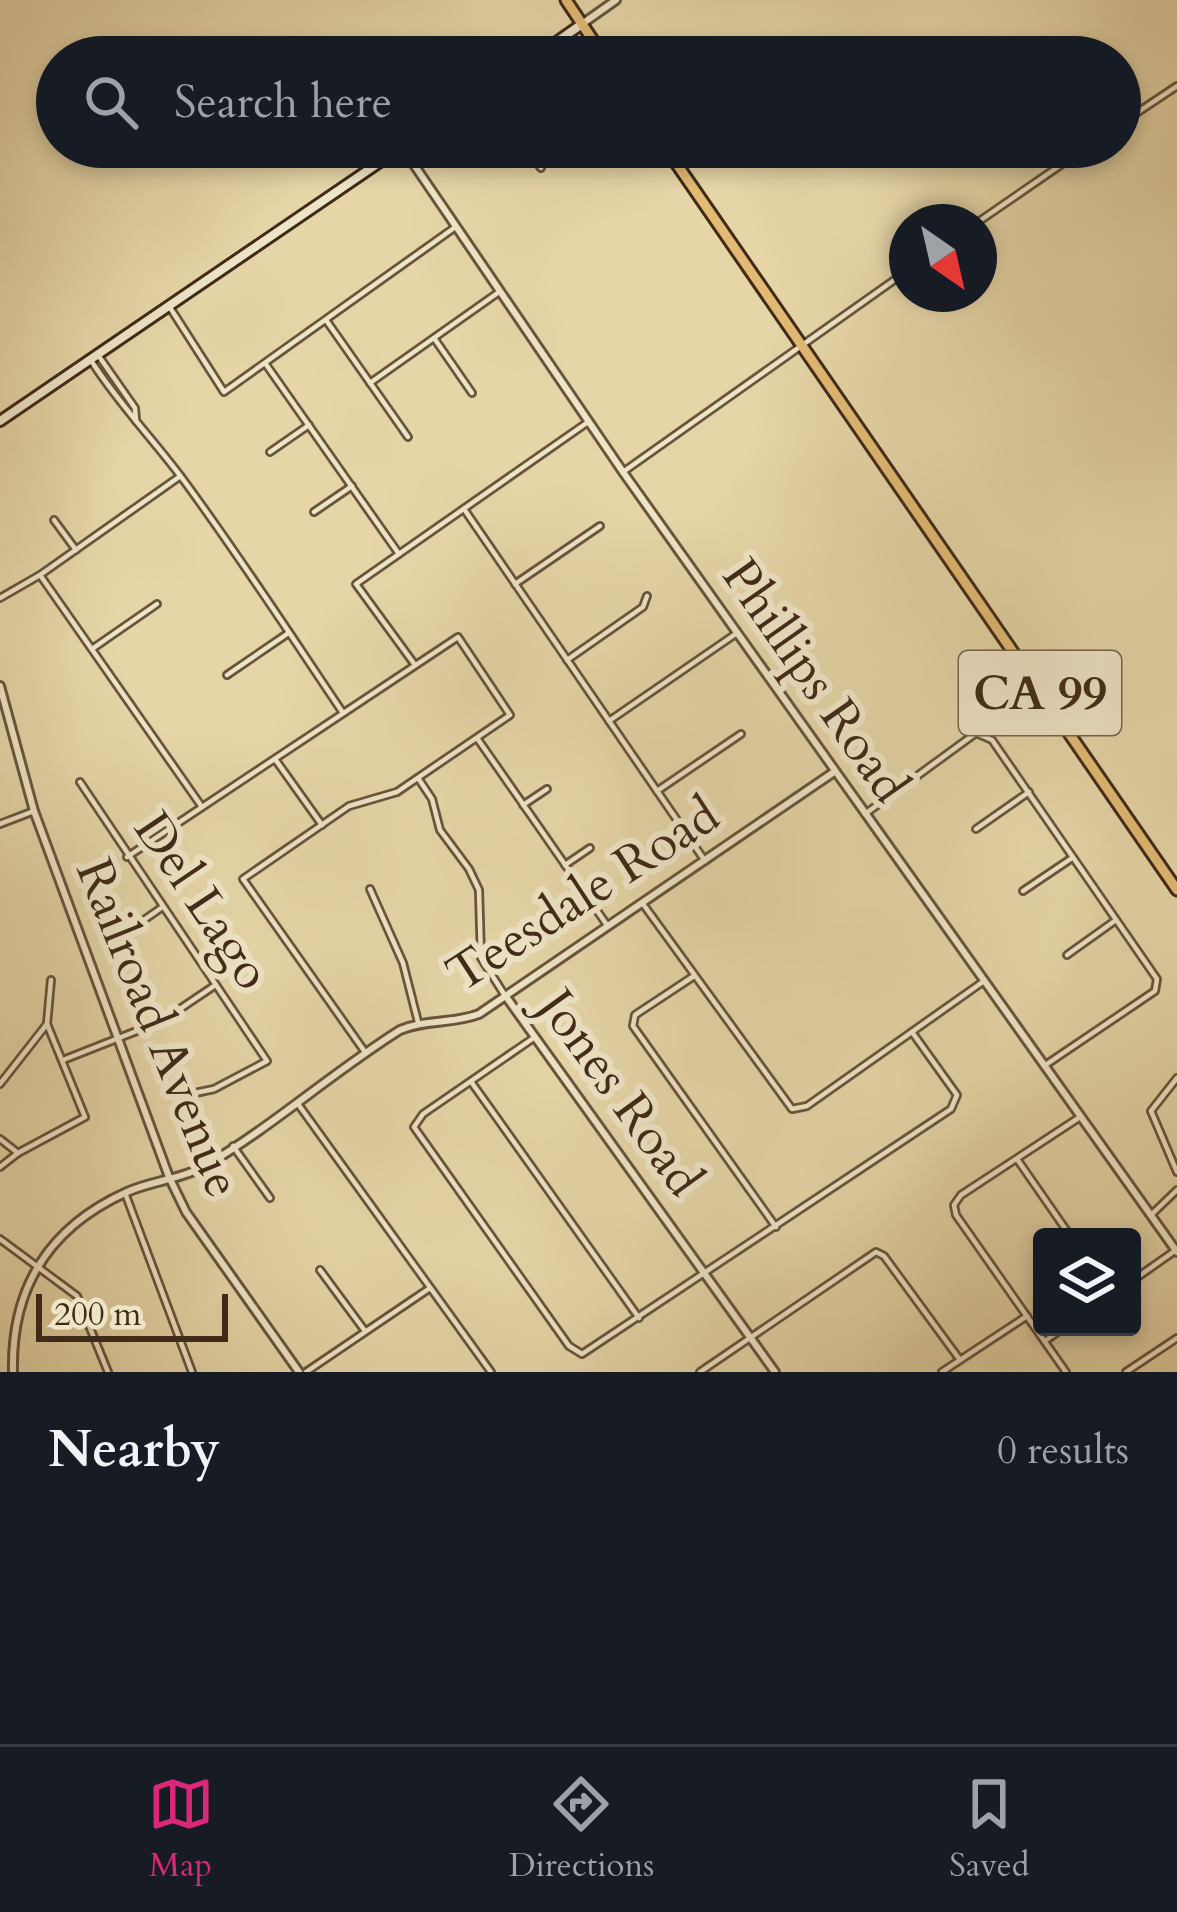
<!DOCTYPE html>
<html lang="en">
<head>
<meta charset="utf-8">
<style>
	:root { --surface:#171b24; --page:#20242c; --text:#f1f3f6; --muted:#9ea1a6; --line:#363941; --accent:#db2777 }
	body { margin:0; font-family:Cardo,serif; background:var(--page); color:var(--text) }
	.controls { position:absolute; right:36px; bottom:36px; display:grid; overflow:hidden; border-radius:12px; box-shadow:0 6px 18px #0003 }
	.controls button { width:108px; height:108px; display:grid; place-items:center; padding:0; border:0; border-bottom:3px solid var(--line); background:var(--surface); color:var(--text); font:60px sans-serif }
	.compass { position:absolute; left:889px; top:204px; width:108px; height:108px; border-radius:50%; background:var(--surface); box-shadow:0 6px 18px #0003; rotate:146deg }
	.scale { position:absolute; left:36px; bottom:30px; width:192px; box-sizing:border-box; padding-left:12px; border:6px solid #402a18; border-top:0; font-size:33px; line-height:42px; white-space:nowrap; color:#402a18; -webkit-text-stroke:9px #eee4c6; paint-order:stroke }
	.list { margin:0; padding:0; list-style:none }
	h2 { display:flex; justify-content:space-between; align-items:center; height:156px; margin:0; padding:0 48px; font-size:51px }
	h2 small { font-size:39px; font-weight:400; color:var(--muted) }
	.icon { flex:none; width:66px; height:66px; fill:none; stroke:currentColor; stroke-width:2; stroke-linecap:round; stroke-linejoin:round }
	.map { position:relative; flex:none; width:1177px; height:1372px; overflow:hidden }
	.search { position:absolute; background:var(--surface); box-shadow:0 6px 18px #0003; left:36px; right:36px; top:36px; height:132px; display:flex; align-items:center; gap:30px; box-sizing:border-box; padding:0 42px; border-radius:66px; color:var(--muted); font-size:45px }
	.sheet { height:372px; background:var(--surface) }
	nav { display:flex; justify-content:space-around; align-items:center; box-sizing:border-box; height:168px; border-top:3px solid var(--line); background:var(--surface); font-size:33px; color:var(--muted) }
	nav a { display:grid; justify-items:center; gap:6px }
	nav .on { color:var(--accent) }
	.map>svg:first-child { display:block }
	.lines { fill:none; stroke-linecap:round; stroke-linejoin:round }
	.minor-casing { stroke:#69553c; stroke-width:10 }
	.tertiary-casing { stroke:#69553c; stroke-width:12 }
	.secondary-casing { stroke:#402a18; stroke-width:14 }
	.trunk-casing { stroke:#402a18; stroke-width:15 }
	.minor { stroke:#eee4c6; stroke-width:4.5 }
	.tertiary { stroke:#eee4c6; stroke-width:6 }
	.secondary { stroke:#eee4c6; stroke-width:8 }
	.trunk { stroke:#e2ba74; stroke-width:9 }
	.labels { text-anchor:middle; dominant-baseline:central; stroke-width:12; stroke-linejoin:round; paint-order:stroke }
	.shield { fill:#eee4c6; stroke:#74624c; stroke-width:3 }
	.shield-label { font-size:48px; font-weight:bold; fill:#402a18 }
	.street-label { font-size:51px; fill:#402a18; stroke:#eee4c6 }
</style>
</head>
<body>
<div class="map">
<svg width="1177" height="1372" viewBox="0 0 1177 1372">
	<rect width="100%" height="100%" fill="#e5d5a7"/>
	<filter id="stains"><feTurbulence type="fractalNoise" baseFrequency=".00167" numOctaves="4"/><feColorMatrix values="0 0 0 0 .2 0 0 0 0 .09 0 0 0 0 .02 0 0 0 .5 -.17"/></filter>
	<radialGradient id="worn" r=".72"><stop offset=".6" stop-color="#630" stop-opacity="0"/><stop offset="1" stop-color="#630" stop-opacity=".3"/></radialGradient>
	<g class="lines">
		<g class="minor-casing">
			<g id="minor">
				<path d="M1120,124L1177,86"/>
				<path d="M526,147L541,168"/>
				<path d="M978,222L1087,147"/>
				<path d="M169,306L224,392L454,228"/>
				<path d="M326,320L408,437"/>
				<path d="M434,338L472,393"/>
				<path d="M98,355L135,408L136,421"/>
				<path d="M92,362C119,404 152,438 182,478C238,554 290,634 343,713"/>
				<path d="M265,363L399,554"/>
				<path d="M370,383L499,292"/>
				<path d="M270,452L309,425"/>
				<path d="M623,472L907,271"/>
				<path d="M464,509L705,861"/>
				<path d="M314,512L352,486"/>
				<path d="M54,520L76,550"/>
				<path d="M40,575L202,807"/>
				<path d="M515,584L600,526"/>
				<path d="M0,598L40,575L179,477"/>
				<path d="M92,649L157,604"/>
				<path d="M567,660L643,607L647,596"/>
				<path d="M415,665L356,584L588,422"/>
				<path d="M227,675L287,634"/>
				<path d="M609,721L737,633"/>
				<path d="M477,738L607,925"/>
				<path d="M275,759L322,825"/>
				<path d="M418,778L432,799L440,830L469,869L479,890L481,958L504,994"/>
				<path d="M80,782L267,1061L214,1089L195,1093"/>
				<path d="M657,791L741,734"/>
				<path d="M523,805L547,789"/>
				<path d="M865,814L976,733L992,740L1157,979L1155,991L1044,1066"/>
				<path d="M0,824L34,811"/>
				<path d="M976,829L1029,792"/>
				<path d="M127,857L458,637L510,715L397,792L349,806L243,879L365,1052"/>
				<path d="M565,865L590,848"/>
				<path d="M370,889L403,963L418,1022"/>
				<path d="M1023,891L1072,858"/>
				<path d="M643,904L792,1109L807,1106L984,981"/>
				<path d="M131,929L161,908"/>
				<path d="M1067,955L1116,920"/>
				<path d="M694,976L635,1015L633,1026L776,1227"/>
				<path d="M535,1037L423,1114L414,1127L569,1346L582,1354L951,1109L957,1095L912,1032"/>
				<path d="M63,1060L162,1021L214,986"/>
				<path d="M1177,1078L1151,1111L1177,1172"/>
				<path d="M472,1083L639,1318"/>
				<path d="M0,1084L47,1024"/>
				<path d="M298,1104L491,1372"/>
				<path d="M0,1139L18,1153L85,1117L47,1024L51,980"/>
				<path d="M233,1146L270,1198"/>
				<path d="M1017,1159L1071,1237"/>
				<path d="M0,1167L18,1153"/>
				<path d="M125,1193L192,1372"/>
				<path d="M1151,1215L1177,1190"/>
				<path d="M0,1239L77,1296L108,1372"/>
				<path d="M320,1270L365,1331"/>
				<path d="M1132,1281L1176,1250"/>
				<path d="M1045,1341L1065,1327"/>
				<path d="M306,1372L430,1288"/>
				<path d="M700,1372L876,1252L884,1256L960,1360"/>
				<path d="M942,1372L1027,1316"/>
				<path d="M1066,1372L956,1215L954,1205L961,1195L1080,1117"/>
				<path d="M1126,1372L1177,1338"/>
			</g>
		</g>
		<g class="tertiary-casing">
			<g id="tertiary">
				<path d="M582,24L616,0"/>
				<path d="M402,147L623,472L1177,1252"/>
				<path d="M0,686L34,811L169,1177L186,1212L299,1372"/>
				<path d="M507,998L775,1372"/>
				<path d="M13,1372C11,1288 49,1227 127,1192C151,1181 182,1179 205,1166C273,1126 333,1072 400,1030C426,1019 453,1024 479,1014L834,772"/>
			</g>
		</g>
		<g class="secondary-casing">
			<g id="secondary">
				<path d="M535,57L582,24"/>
				<path d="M0,421L402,147"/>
			</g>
		</g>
		<g class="trunk-casing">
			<g id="trunk">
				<path d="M566,0L604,57"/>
				<path d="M665,147L1177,890"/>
			</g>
		</g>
		<use href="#minor" class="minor"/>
		<use href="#tertiary" class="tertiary"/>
		<use href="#secondary" class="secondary"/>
		<use href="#trunk" class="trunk"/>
	</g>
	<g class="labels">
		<rect class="shield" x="959" y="651" width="162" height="84" rx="9"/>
		<g class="shield-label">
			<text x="1040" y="693">CA 99</text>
		</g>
		<g class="street-label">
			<text transform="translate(815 681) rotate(55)">Phillips Road</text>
			<text transform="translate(583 895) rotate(-33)">Teesdale Road</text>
			<text transform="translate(202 901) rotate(56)">Del Lago</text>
			<text transform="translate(158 1028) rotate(68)">Railroad Avenue</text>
			<text transform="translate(620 1093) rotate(54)">Jones Road</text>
		</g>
	</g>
	<rect width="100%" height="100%" filter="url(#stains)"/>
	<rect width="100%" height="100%" fill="url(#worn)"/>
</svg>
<div class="controls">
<button><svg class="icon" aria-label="layers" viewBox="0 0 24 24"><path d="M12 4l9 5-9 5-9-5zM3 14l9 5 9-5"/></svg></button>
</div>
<svg class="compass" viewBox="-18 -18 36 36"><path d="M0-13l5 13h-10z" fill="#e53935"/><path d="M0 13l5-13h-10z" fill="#9ea1a6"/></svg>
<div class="scale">200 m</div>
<div class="search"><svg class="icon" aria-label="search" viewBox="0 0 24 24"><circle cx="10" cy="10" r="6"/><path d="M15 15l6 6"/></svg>Search here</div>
</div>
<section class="sheet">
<h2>Nearby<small>0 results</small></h2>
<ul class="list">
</ul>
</section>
<nav>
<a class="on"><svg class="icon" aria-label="map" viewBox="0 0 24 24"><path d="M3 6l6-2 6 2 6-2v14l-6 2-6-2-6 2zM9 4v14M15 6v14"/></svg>Map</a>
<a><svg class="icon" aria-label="directions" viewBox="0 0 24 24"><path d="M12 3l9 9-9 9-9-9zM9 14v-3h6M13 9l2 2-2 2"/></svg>Directions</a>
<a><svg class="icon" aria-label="saved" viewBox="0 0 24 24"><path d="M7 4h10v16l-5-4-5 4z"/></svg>Saved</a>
</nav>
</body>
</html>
